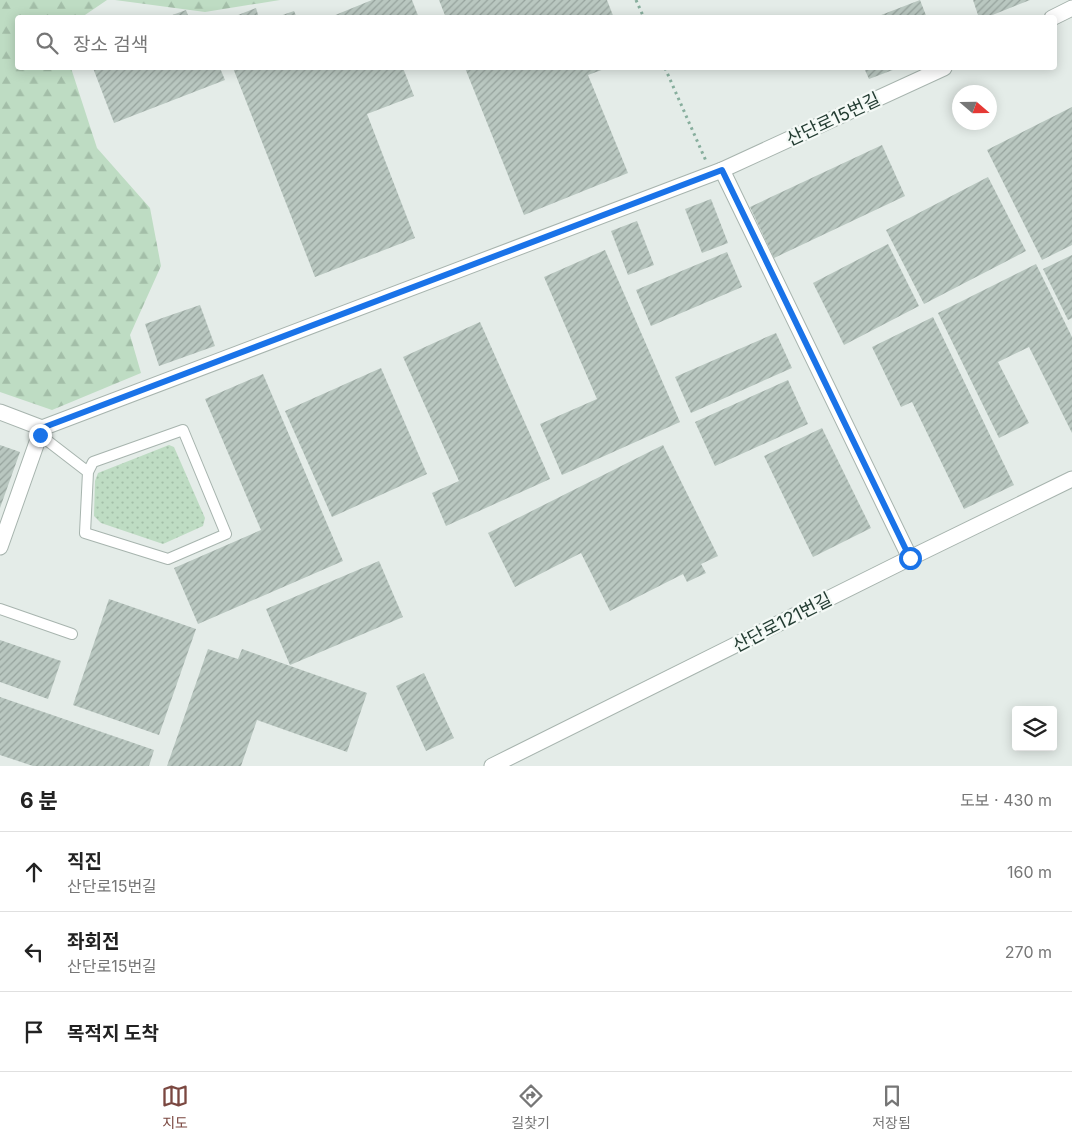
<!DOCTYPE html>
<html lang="ko">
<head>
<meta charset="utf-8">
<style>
	:root { --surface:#fff; --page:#f2f2f2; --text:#222; --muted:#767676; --line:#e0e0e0; --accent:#7b4841 }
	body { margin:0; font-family:Inter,"Noto Sans KR",sans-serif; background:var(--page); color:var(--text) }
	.controls { position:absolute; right:15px; bottom:15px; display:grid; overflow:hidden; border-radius:5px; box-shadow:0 2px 12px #0003 }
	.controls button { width:45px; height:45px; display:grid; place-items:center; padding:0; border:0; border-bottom:1px solid var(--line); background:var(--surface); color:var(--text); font:25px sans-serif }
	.compass { position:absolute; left:952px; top:85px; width:45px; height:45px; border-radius:50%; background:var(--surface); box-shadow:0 2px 12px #0003; rotate:110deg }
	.stop { position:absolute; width:15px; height:15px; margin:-11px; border:4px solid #1a73e8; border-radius:50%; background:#fff }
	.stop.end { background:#1a73e8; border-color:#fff; box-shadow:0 1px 5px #0008 }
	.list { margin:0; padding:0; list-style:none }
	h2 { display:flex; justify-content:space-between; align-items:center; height:65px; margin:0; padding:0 20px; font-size:21px }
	h2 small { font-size:16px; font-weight:400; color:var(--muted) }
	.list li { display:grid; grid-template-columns:32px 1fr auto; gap:15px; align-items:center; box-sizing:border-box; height:80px; padding:0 20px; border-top:1px solid var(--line) }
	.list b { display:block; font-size:19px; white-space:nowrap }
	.list p { margin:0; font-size:16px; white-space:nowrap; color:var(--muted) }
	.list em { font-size:16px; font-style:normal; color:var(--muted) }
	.icon { flex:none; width:28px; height:28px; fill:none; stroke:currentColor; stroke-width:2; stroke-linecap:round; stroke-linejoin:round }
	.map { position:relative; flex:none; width:1072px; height:766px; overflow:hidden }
	.search { position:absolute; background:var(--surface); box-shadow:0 2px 12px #0003; left:15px; right:15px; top:15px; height:55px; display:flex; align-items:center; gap:12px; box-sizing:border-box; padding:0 18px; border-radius:5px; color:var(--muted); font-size:19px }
	.sheet { height:305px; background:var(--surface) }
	nav { display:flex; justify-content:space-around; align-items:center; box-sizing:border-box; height:70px; border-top:1px solid var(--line); background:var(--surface); font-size:14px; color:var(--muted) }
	nav a { display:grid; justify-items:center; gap:2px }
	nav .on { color:var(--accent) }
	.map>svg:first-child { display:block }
	.grass { fill:url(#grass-dots) }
	.forest { fill:url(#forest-firs) }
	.building { fill:url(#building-hatch) }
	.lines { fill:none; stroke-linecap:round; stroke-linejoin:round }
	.lane-casing { stroke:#a7b4ae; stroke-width:12 }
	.street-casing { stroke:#a7b4ae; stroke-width:17 }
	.path { stroke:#87ae9d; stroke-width:3; stroke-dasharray:2.5 4; stroke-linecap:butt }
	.lane { stroke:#fff; stroke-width:10 }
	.street { stroke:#fff; stroke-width:15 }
	.route { stroke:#1a73e8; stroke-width:6 }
	.labels { text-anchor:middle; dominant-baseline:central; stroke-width:4.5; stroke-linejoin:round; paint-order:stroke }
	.street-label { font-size:18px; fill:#243d33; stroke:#f4f9f6 }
</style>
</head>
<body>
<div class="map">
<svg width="1072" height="766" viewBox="0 0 1072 766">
	<defs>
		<pattern id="grass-dots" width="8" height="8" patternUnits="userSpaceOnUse" patternTransform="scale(1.25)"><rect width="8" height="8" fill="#bedcc3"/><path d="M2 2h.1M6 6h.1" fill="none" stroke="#a3bea8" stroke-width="1.8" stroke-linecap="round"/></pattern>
		<pattern id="forest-firs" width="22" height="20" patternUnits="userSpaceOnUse" patternTransform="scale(1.25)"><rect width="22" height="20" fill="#bedcc3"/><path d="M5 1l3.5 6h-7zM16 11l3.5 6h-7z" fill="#a3bea8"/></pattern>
		<pattern id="building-hatch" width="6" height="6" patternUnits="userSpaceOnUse" patternTransform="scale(1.25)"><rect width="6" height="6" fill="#b9c7c0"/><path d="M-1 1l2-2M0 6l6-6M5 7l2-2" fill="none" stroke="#96a39d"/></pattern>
	</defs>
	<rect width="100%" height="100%" fill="#e4ece8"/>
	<path class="grass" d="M169,445L174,447L205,518L203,526L163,544L101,523L94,516L95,481L98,473Z"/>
	<g class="forest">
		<path d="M0,0H107L82,17L18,18V68H71L97,148L150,208L161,266L130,335L141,373L52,410L0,392Z"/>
		<path d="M115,0H280L205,12Z"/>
	</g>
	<g class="building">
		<path d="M372,0H412L419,18H328Z"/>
		<path d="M439,0H607L614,18H446Z"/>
		<path d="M920,0L927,18H876V17Z"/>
		<path d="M973,0H1030L985,18H979Z"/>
		<path d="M256,8L259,18H233V17Z"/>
		<path d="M186,10L189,18H167V17Z"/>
		<path d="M294,11L297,18H277V17Z"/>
		<path d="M93,68H220L225,80L114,123Z"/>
		<path d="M233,68H403L414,96L367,114L415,238L315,277Z"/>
		<path d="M465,68H607L588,75L628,173L524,215Z"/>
		<path d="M864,68H898L869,79Z"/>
		<path d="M1072,107V245L1042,260L987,150Z"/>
		<path d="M882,145L905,196L774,258L750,207Z"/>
		<path d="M988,177L1026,251L924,304L886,230Z"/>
		<path d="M711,199L728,243L702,253L685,209Z"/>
		<path d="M637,221L654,265L628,275L611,231Z"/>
		<path d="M888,244L919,306L844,345L813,283Z"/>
		<path d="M605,250L680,422L562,475L540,424L597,399L544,277Z"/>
		<path d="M727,252L742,287L651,326L636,290Z"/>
		<path d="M1072,255V318L1068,320L1043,269Z"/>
		<path d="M1036,264L1072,337V433L1029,347L998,362L1029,423L999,438L938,313Z"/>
		<path d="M200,305L215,346L159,366L145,324Z"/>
		<path d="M933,317L1014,485L964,509L912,402L901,407L872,347Z"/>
		<path d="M480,322L550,479L446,526L432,493L459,481L403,357Z"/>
		<path d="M776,333L792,368L691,413L675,377Z"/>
		<path d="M381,368L427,474L332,517L285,411Z"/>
		<path d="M263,374L343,561L198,624L174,568L261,530L205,399Z"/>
		<path d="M788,380L808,424L715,466L695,422Z"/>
		<path d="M822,428L871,528L813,557L764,456Z"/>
		<path d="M0,445L20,452L0,508Z"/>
		<path d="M663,445L718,556L701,564L706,573L687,582L683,574L610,611L581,553L515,587L488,533Z"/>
		<path d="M379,561L403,617L290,665L266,609Z"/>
		<path d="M109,599L196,629L159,735L73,705Z"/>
		<path d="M0,640L61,661L48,699L0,682Z"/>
		<path d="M208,649L238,659L242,649L367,693L347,752L257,720L241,766H167Z"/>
		<path d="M424,673L454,738L426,751L396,686Z"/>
		<path d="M0,697L154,750L149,766H33L0,755Z"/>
	</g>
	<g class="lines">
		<g class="lane-casing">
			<g id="lane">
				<path d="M40,435L88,472L85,533L168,559L226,534L183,430L93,462L88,472"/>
				<path d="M0,609L72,634"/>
			</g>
		</g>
		<g class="street-casing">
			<g id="street">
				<path d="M1052,18L1072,8"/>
				<path d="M722,170L910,558"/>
				<path d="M0,412L42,428L722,170L944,68"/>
				<path d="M0,547L42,428"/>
				<path d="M492,766L910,558L1072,479"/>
			</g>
		</g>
		<g class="path">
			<path d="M636,0L644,18"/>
			<path d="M665,68L706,161"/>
		</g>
		<use href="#lane" class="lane"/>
		<use href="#street" class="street"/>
	</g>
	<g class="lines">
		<path class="route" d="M40,435L42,428L722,170L910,558"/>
	</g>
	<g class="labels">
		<g class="street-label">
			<text transform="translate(833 119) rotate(-25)">산단로15번길</text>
			<text transform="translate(782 622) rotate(-27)">산단로121번길</text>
		</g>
	</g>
</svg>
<div class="controls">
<button><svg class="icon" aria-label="layers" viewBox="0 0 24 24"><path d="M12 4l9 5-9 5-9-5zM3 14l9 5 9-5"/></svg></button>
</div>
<svg class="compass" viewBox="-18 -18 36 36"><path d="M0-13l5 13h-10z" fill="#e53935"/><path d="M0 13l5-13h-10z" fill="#767676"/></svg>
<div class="stop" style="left:910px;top:558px"></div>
<div class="stop end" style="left:40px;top:435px"></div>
<div class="search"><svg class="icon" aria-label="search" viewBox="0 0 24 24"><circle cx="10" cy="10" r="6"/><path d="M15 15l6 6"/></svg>장소 검색</div>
</div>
<section class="sheet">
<h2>6 분<small>도보 · 430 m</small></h2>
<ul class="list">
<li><svg class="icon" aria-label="ahead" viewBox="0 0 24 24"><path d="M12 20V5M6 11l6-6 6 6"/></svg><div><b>직진</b><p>산단로15번길</p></div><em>160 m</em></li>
<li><svg class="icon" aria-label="left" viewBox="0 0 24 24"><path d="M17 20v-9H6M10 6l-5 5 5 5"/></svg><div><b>좌회전</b><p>산단로15번길</p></div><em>270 m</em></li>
<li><svg class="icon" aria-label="arrive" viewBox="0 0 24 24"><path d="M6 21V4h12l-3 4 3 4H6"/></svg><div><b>목적지 도착</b></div></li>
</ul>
</section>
<nav>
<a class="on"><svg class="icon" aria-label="map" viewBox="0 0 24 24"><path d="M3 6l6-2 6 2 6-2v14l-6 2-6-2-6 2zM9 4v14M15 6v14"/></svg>지도</a>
<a><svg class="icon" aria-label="directions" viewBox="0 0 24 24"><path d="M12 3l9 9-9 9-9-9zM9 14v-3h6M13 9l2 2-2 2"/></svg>길찾기</a>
<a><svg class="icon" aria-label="saved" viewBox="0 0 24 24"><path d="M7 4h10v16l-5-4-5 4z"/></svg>저장됨</a>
</nav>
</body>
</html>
